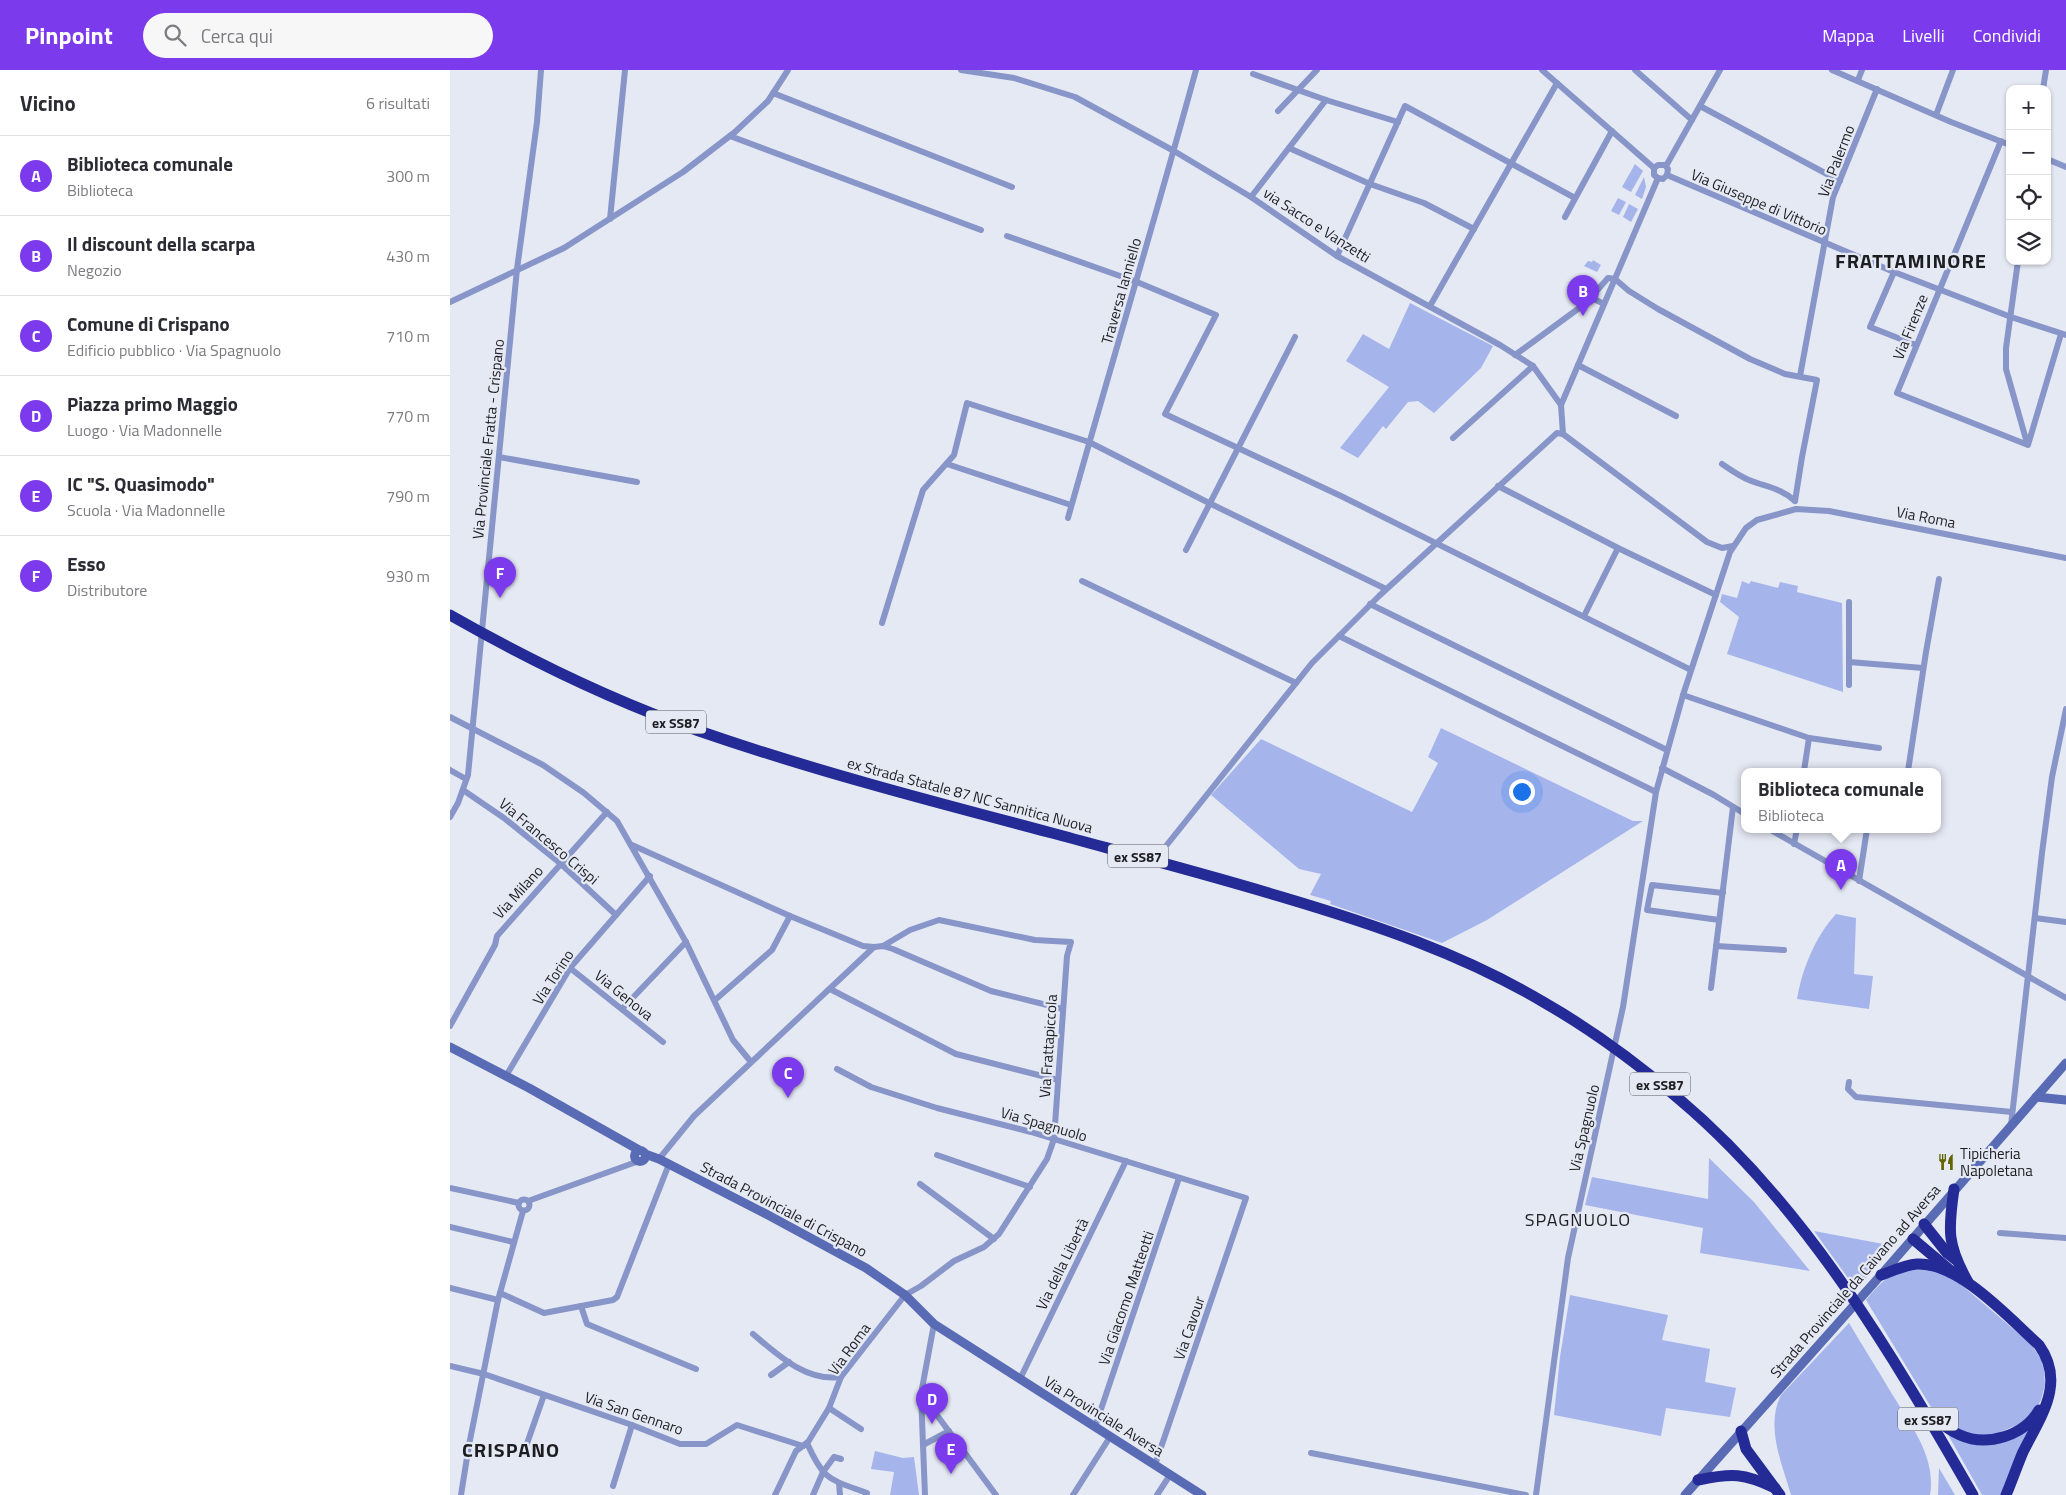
<!DOCTYPE html>
<html lang="it">
<head>
<meta charset="utf-8">
<style>
	:root { --surface:#fff; --page:#f7f7f7; --text:#2b2b33; --muted:#7c7c81; --line:#e1e1e2; --accent:#7c3aed }
	body { margin:0; font-family:"Titillium Web",sans-serif; background:var(--page); color:var(--text) }
	.controls { position:absolute; right:15px; top:15px; display:grid; overflow:hidden; border-radius:10px; box-shadow:0 1px 4px #0004 }
	.controls button { width:45px; height:45px; display:grid; place-items:center; padding:0; border:0; border-bottom:1px solid var(--line); background:var(--surface); color:var(--text); font:25px sans-serif }
	.you { position:absolute; left:1071px; top:721px; width:18px; height:18px; margin:-12px; border:4px solid #fff; border-radius:50%; background:#1a73e8; box-shadow:0 0 0 8px #1a73e833 }
	.badge { display:grid; place-items:center; width:32px; height:32px; border-radius:50%; background:var(--accent); color:#fff; font-size:16px; font-weight:700 }
	.pin { position:absolute; translate:-50% -41px; filter:drop-shadow(0 1px 2px #0008) }
	.pin::after { content:''; position:absolute; top:26px; width:18px; height:15px; background:inherit; clip-path:polygon(0 0,100% 0,50% 100%) }
	.popup { position:absolute; left:1291px; top:698px; width:200px; height:65px; box-sizing:border-box; display:grid; place-content:center; border-radius:10px; background:var(--surface); filter:drop-shadow(0 1px 4px #0005); font-size:16px; white-space:nowrap; color:var(--muted) }
	.popup b { font-size:19px; color:var(--text) }
	.popup::after { content:''; position:absolute; left:50%; top:100%; margin-left:-10px; border:10px solid transparent; border-top-color:var(--surface) }
	.list { margin:0; padding:0; list-style:none }
	h2 { display:flex; justify-content:space-between; align-items:center; height:65px; margin:0; padding:0 20px; font-size:21px }
	h2 small { font-size:16px; font-weight:400; color:var(--muted) }
	.list li { display:grid; grid-template-columns:32px 1fr auto; gap:15px; align-items:center; box-sizing:border-box; height:80px; padding:0 20px; border-top:1px solid var(--line) }
	.list b { display:block; font-size:19px; white-space:nowrap }
	.list p { margin:0; font-size:16px; white-space:nowrap; color:var(--muted) }
	.list em { font-size:16px; font-style:normal; color:var(--muted) }
	.icon { flex:none; width:28px; height:28px; fill:none; stroke:currentColor; stroke-width:2; stroke-linecap:round; stroke-linejoin:round }
	.map { position:relative; flex:none; width:1616px; height:1425px; overflow:hidden }
	header { display:flex; align-items:center; gap:30px; box-sizing:border-box; height:70px; padding:0 25px; background:var(--accent); color:#fff }
	header strong { font-size:24px }
	nav { display:flex; gap:28px; margin-inline-start:auto; font-size:18px }
	.search { width:350px; height:45px; background:var(--page); display:flex; align-items:center; gap:12px; box-sizing:border-box; padding:0 18px; border-radius:28px; color:var(--muted); font-size:19px }
	main { display:flex }
	aside { flex:1; background:var(--surface) }
	.map>svg:first-child { display:block }
	.green { fill:#a5b5eb }
	.lines { fill:none; stroke-linecap:round; stroke-linejoin:round }
	.street { stroke:#8795c8; stroke-width:6 }
	.secondary { stroke:#596bb4; stroke-width:9 }
	.highway { stroke:#252b96; stroke-width:11 }
	.labels { text-anchor:middle; dominant-baseline:central; stroke-width:4.5; stroke-linejoin:round; paint-order:stroke }
	.shield { fill:#e5e9f4; stroke:#595b61; stroke-width:1 }
	.shield-label { font-size:14px; font-weight:bold; fill:#1d1e22 }
	.street-label { font-size:15px; fill:#1d1e22; stroke:#e5e9f4 }
	.poi-label { font-size:15px; fill:#1d1e22; stroke:#e5e9f4; text-anchor:start }
	.quarter-label { font-size:18px; letter-spacing:1px; fill:#1d1e22; stroke:#e5e9f4 }
	.district-label { font-size:20px; font-weight:bold; letter-spacing:1px; fill:#1d1e22; stroke:#e5e9f4 }
</style>
</head>
<body>
<header>
<strong>Pinpoint</strong>
<div class="search"><svg class="icon" aria-label="search" viewBox="0 0 24 24"><circle cx="10" cy="10" r="6"/><path d="M15 15l6 6"/></svg>Cerca qui</div>
<nav><a>Mappa</a><a>Livelli</a><a>Condividi</a></nav>
</header>
<main>
<aside>
<h2>Vicino<small>6 risultati</small></h2>
<ul class="list">
<li><span class="badge">A</span><div><b>Biblioteca comunale</b><p>Biblioteca</p></div><em>300 m</em></li>
<li><span class="badge">B</span><div><b>Il discount della scarpa</b><p>Negozio</p></div><em>430 m</em></li>
<li><span class="badge">C</span><div><b>Comune di Crispano</b><p>Edificio pubblico · Via Spagnuolo</p></div><em>710 m</em></li>
<li><span class="badge">D</span><div><b>Piazza primo Maggio</b><p>Luogo · Via Madonnelle</p></div><em>770 m</em></li>
<li><span class="badge">E</span><div><b>IC &quot;S. Quasimodo&quot;</b><p>Scuola · Via Madonnelle</p></div><em>790 m</em></li>
<li><span class="badge">F</span><div><b>Esso</b><p>Distributore</p></div><em>930 m</em></li>
</ul>
</aside>
<div class="map">
<svg width="1616" height="1425" viewBox="0 0 1616 1425">
	<rect width="100%" height="100%" fill="#e5e9f4"/>
	<g class="green">
		<path d="M1185,94L1193,101L1181,122L1172,117Z"/>
		<path d="M1194,107L1196,117L1192,129L1185,125Z"/>
		<path d="M1168,128L1176,132L1169,145L1161,141Z"/>
		<path d="M1179,134L1188,139L1181,152L1173,147Z"/>
		<path d="M1143,190L1151,195L1147,202L1134,196L1138,191L1142,192Z"/>
		<path d="M960,233L1043,276L1031,298L984,343L968,331L958,332L936,359L933,356L908,388L890,378L939,317L896,291L913,264L939,279Z"/>
		<path d="M1292,511L1299,514L1301,511L1328,518L1330,512L1348,516L1347,522L1392,533L1393,622L1277,584L1289,547L1270,532L1272,524L1287,528Z"/>
		<path d="M991,658L1183,751H1193L1037,850L992,873L880,834L881,831L860,825L871,804L849,799L761,725L811,669L962,742L988,693L978,687Z"/>
		<path d="M1386,844L1406,848L1404,904L1423,906L1419,939L1347,929C1352,899 1365,867 1386,844Z"/>
		<path d="M1259,1088L1304,1132L1360,1201L1250,1183L1253,1158L1135,1135L1142,1107L1258,1129Z"/>
		<path d="M1364,1161L1444,1176L1406,1219Z"/>
		<path d="M1472,1197L1490,1200L1514,1217L1581,1274L1591,1289L1594,1300L1595,1315L1591,1330L1581,1346L1572,1353L1541,1366L1521,1365L1499,1354L1484,1342L1416,1230C1436,1206 1441,1202 1472,1197Z"/>
		<path d="M1120,1225L1218,1245L1212,1270L1260,1279L1255,1312L1286,1318L1280,1347L1216,1338L1211,1366L1104,1345L1110,1287Z"/>
		<path d="M1399,1253C1412,1275 1426,1297 1439,1319C1458,1351 1487,1386 1480,1425H1341C1332,1393 1315,1357 1331,1325Z"/>
		<path d="M1577,1360L1578,1363L1555,1425H1532L1497,1363L1510,1370Z"/>
		<path d="M425,1381L453,1388L464,1387L469,1425H440L444,1402L421,1399Z"/>
		<path d="M1489,1398L1505,1425H1488Z"/>
	</g>
	<g class="lines">
		<g class="street">
			<path d="M511,0L564,8L625,27L724,81L801,127L887,186L1050,275L1083,296L1111,335L1113,364"/>
			<path d="M1092,0L1204,98"/>
			<path d="M1185,0L1242,50"/>
			<path d="M1382,0L1501,52L1560,75"/>
			<path d="M803,4L876,30L948,52"/>
			<path d="M1408,10L1412,0"/>
			<path d="M1593,19L1596,0"/>
			<path d="M323,23L562,117"/>
			<path d="M1250,36L1390,111"/>
			<path d="M828,41L867,0"/>
			<path d="M1486,45L1503,0"/>
			<path d="M280,66L531,160"/>
			<path d="M1551,71L1447,323L1578,375L1611,264"/>
			<path d="M839,78L920,114L974,133L1024,159"/>
			<path d="M1597,89L1616,97"/>
			<path d="M1216,96L1270,0"/>
			<path d="M1204,98L1208,95H1215L1218,99L1217,105"/>
			<path d="M1204,98V105L1208,108L1213,109L1217,105"/>
			<path d="M1217,105L1444,202L1561,247L1616,265"/>
			<path d="M801,127L876,30"/>
			<path d="M1115,147L1162,61"/>
			<path d="M160,149L175,0"/>
			<path d="M557,166L687,212L766,245L715,344L891,426L1241,600"/>
			<path d="M887,186L955,36L1125,128"/>
			<path d="M1568,191L1556,278V299L1577,373"/>
			<path d="M1444,202L1420,257L1466,275"/>
			<path d="M1140,227L1154,234"/>
			<path d="M0,232L114,178L233,102L285,62L318,31L338,0"/>
			<path d="M980,236L1107,13"/>
			<path d="M1065,285L1136,233L1158,208L1165,209L1179,221L1208,239L1300,289L1335,304L1367,310L1352,387L1345,431"/>
			<path d="M1128,295L1226,346"/>
			<path d="M1350,306L1383,127L1427,19"/>
			<path d="M1111,335L1208,108"/>
			<path d="M1003,368L1083,296"/>
			<path d="M49,387L187,412"/>
			<path d="M497,394L621,435"/>
			<path d="M1272,394C1281,400 1289,406 1299,410C1316,417 1331,418 1345,431"/>
			<path d="M1048,416L1168,478L1266,525"/>
			<path d="M618,448C660,298 705,150 746,0"/>
			<path d="M736,480L845,267"/>
			<path d="M632,511L846,613"/>
			<path d="M920,534L1217,680"/>
			<path d="M1134,546L1168,478"/>
			<path d="M432,553L473,420L504,385L517,333L639,372L759,433L936,519"/>
			<path d="M889,566L1206,722"/>
			<path d="M1399,592L1473,598"/>
			<path d="M1399,615V532"/>
			<path d="M1233,625L1359,668L1429,678"/>
			<path d="M0,647L93,695L134,723L167,751L236,872L283,970L301,992"/>
			<path d="M1212,698L1264,725L1295,744"/>
			<path d="M0,700L16,709"/>
			<path d="M1354,701L1359,668"/>
			<path d="M1458,701L1476,582L1489,509"/>
			<path d="M13,720L54,748L111,794L166,845"/>
			<path d="M0,747L8,733L18,705L67,199L87,52L91,0"/>
			<path d="M1319,759L1616,928"/>
			<path d="M1344,774L1347,759"/>
			<path d="M182,775L340,846L413,876L424,877"/>
			<path d="M716,776L862,593L929,526L1107,363L1113,364L1257,472L1272,478L1283,476"/>
			<path d="M1409,811L1417,759"/>
			<path d="M1585,848L1616,852"/>
			<path d="M1269,850L1197,840L1202,815L1273,823"/>
			<path d="M1266,876L1334,880"/>
			<path d="M120,898L213,972"/>
			<path d="M1261,918L1283,737"/>
			<path d="M380,919L506,984L608,1010"/>
			<path d="M265,930L322,880L340,846"/>
			<path d="M172,939L236,872"/>
			<path d="M0,956L45,875L47,866L157,742"/>
			<path d="M387,999L421,1017L487,1038L581,1062L796,1128L705,1395"/>
			<path d="M56,1006L120,898L200,806"/>
			<path d="M1399,1012L1398,1019L1406,1027L1562,1042"/>
			<path d="M1561,1055L1592,783L1602,707L1616,639"/>
			<path d="M487,1085L580,1117"/>
			<path d="M209,1089L244,1046L424,877L433,876L443,879L541,921L613,939"/>
			<path d="M470,1114L544,1169"/>
			<path d="M0,1118L69,1133"/>
			<circle cx="74" cy="1135" r="5.5"/>
			<path d="M78,1131L189,1091"/>
			<path d="M0,1157L63,1172"/>
			<path d="M1550,1163L1616,1168"/>
			<path d="M0,1218L48,1230"/>
			<path d="M50,1223L94,1243L163,1230L167,1227L219,1094"/>
			<path d="M131,1236L137,1254L246,1299"/>
			<path d="M303,1264C328,1285 356,1312 391,1307"/>
			<path d="M0,1296L34,1304L182,1355L230,1374H256L287,1355L353,1376"/>
			<path d="M321,1305L339,1292"/>
			<path d="M570,1309L676,1091"/>
			<path d="M472,1325L546,1425"/>
			<path d="M379,1338L411,1359"/>
			<path d="M645,1357L729,1108"/>
			<path d="M357,1373C374,1411 379,1409 417,1423L416,1425"/>
			<path d="M473,1375L499,1361"/>
			<path d="M74,1382L94,1325"/>
			<path d="M861,1383L1076,1425"/>
			<path d="M389,1413L390,1425"/>
			<path d="M163,1416L182,1355"/>
			<path d="M11,1425L19,1375L48,1230L73,1141"/>
			<path d="M325,1425L346,1381L358,1372L379,1338L391,1307L455,1225L471,1216L504,1191L534,1177L549,1164L597,1089L604,1069L617,886L621,872L585,870L489,850L460,860L433,876"/>
			<path d="M363,1425L373,1402L384,1387L391,1389"/>
			<path d="M475,1425L471,1324L484,1254"/>
			<path d="M623,1425L660,1367"/>
			<path d="M707,1425L720,1405"/>
			<path d="M1086,1425L1118,1188L1173,937L1206,722L1233,625L1280,482L1296,458L1307,450L1346,439L1379,441L1616,488"/>
		</g>
		<g class="secondary">
			<path d="M0,977L79,1018L189,1080"/>
			<path d="M1586,1027L1616,1030"/>
			<circle cx="190" cy="1086" r="5.5"/>
			<path d="M195,1084L209,1089L318,1145L416,1198L455,1225L484,1254L752,1425"/>
			<path d="M1235,1425L1431,1205L1616,993"/>
		</g>
		<g class="highway">
			<path d="M0,545C79,590 163,631 249,661C365,701 484,732 602,763C679,784 756,804 832,827C923,854 1013,884 1095,933C1142,960 1188,994 1229,1029C1355,1135 1442,1284 1523,1425"/>
			<path d="M1504,1119C1498,1160 1497,1175 1518,1212"/>
			<path d="M1474,1154L1497,1183L1506,1190"/>
			<path d="M1463,1169L1501,1201"/>
			<path d="M1431,1205C1442,1201 1455,1195 1467,1194C1509,1192 1560,1249 1589,1275C1616,1313 1591,1346 1573,1382C1567,1396 1562,1411 1556,1425"/>
			<path d="M1477,1343C1488,1351 1498,1360 1510,1365C1537,1377 1574,1366 1589,1340"/>
			<path d="M1291,1361L1296,1379L1330,1425"/>
			<path d="M1248,1410C1282,1403 1294,1403 1325,1418"/>
		</g>
	</g>
	<defs>
		<g id="restaurant-bare" transform="scale(1.35)"><path d="M-5-6h1v4h1v-4h1v4h1v-4h1v5L-1.5 .5V6h-2V.5L-5-1ZM5-6V6H3V1.5H1.5Q1.5-4 5-6Z" fill="#636400" stroke="#e5e9f4" stroke-width="2.5" paint-order="stroke"/></g>
	</defs>
	<g fill-rule="evenodd">
		<use href="#restaurant-bare" x="1496" y="1092"/>
	</g>
	<g class="labels">
		<g class="shield">
			<rect x="196" y="640.5" width="60" height="23" rx="4"/>
			<rect x="658" y="774.5" width="60" height="23" rx="4"/>
			<rect x="1180" y="1002.5" width="60" height="23" rx="4"/>
			<rect x="1448" y="1337.5" width="60" height="23" rx="4"/>
		</g>
		<g class="shield-label">
			<text x="226" y="652">ex SS87</text>
			<text x="688" y="786">ex SS87</text>
			<text x="1210" y="1014">ex SS87</text>
			<text x="1478" y="1349">ex SS87</text>
		</g>
		<g class="street-label">
			<text transform="translate(1386 91) rotate(-69)">Via Palermo</text>
			<text transform="translate(1309 132) rotate(23)">Via Giuseppe di Vittorio</text>
			<text transform="translate(867 155) rotate(33)">via Sacco e Vanzetti</text>
			<text transform="translate(671 221) rotate(-74)">Traversa Ianniello</text>
			<text transform="translate(1460 257) rotate(-68)">Via Firenze</text>
			<text transform="translate(38 369) rotate(-84)">Via Provinciale Fratta - Crispano</text>
			<text transform="translate(1476 447) rotate(11)">Via Roma</text>
			<text transform="translate(520 725) rotate(15)">ex Strada Statale 87 NC Sannitica Nuova</text>
			<text transform="translate(99 771) rotate(40)">Via Francesco Crispi</text>
			<text transform="translate(68 822) rotate(-48)">Via Milano</text>
			<text transform="translate(103 907) rotate(-57)">Via Torino</text>
			<text transform="translate(174 925) rotate(39)">Via Genova</text>
			<text transform="translate(598 976) rotate(-86)">Via Frattapiccola</text>
			<text transform="translate(594 1054) rotate(16)">Via Spagnuolo</text>
			<text transform="translate(1134 1058) rotate(-77)">Via Spagnuolo</text>
			<text transform="translate(334 1139) rotate(28)">Strada Provinciale di Crispano</text>
			<text transform="translate(612 1194) rotate(-64)">Via della Libertà</text>
			<text transform="translate(1405 1211) rotate(-49)">Strada Provinciale da Caivano ad Aversa</text>
			<text transform="translate(676 1228) rotate(-71)">Via Giacomo Matteotti</text>
			<text transform="translate(739 1258) rotate(-71)">Via Cavour</text>
			<text transform="translate(399 1279) rotate(-54)">Via Roma</text>
			<text transform="translate(184 1343) rotate(19)">Via San Gennaro</text>
			<text transform="translate(654 1346) rotate(32)">Via Provinciale Aversa</text>
		</g>
		<g class="poi-label">
			<text x="1510" y="1083">Tipicheria<tspan x="1510" dy="17">Napoletana</tspan></text>
		</g>
		<g class="quarter-label">
			<text x="1128" y="1149">SPAGNUOLO</text>
		</g>
		<g class="district-label">
			<text x="1461" y="190">FRATTAMINORE</text>
			<text x="61" y="1379">CRISPANO</text>
		</g>
	</g>
</svg>
<div class="controls">
<button>+</button>
<button>−</button>
<button><svg class="icon" aria-label="locate" viewBox="0 0 24 24"><circle cx="12" cy="12" r="6"/><path d="M12 2v4M12 18v4M2 12h4M18 12h4"/></svg></button>
<button><svg class="icon" aria-label="layers" viewBox="0 0 24 24"><path d="M12 4l9 5-9 5-9-5zM3 14l9 5 9-5"/></svg></button>
</div>
<div class="you"></div>
<div class="pin badge" style="left:1391px;top:820px">A</div>
<div class="popup"><b>Biblioteca comunale</b>Biblioteca</div>
<div class="pin badge" style="left:1133px;top:246px">B</div>
<div class="pin badge" style="left:338px;top:1028px">C</div>
<div class="pin badge" style="left:482px;top:1354px">D</div>
<div class="pin badge" style="left:501px;top:1404px">E</div>
<div class="pin badge" style="left:50px;top:528px">F</div>
</div>
</main>
</body>
</html>
